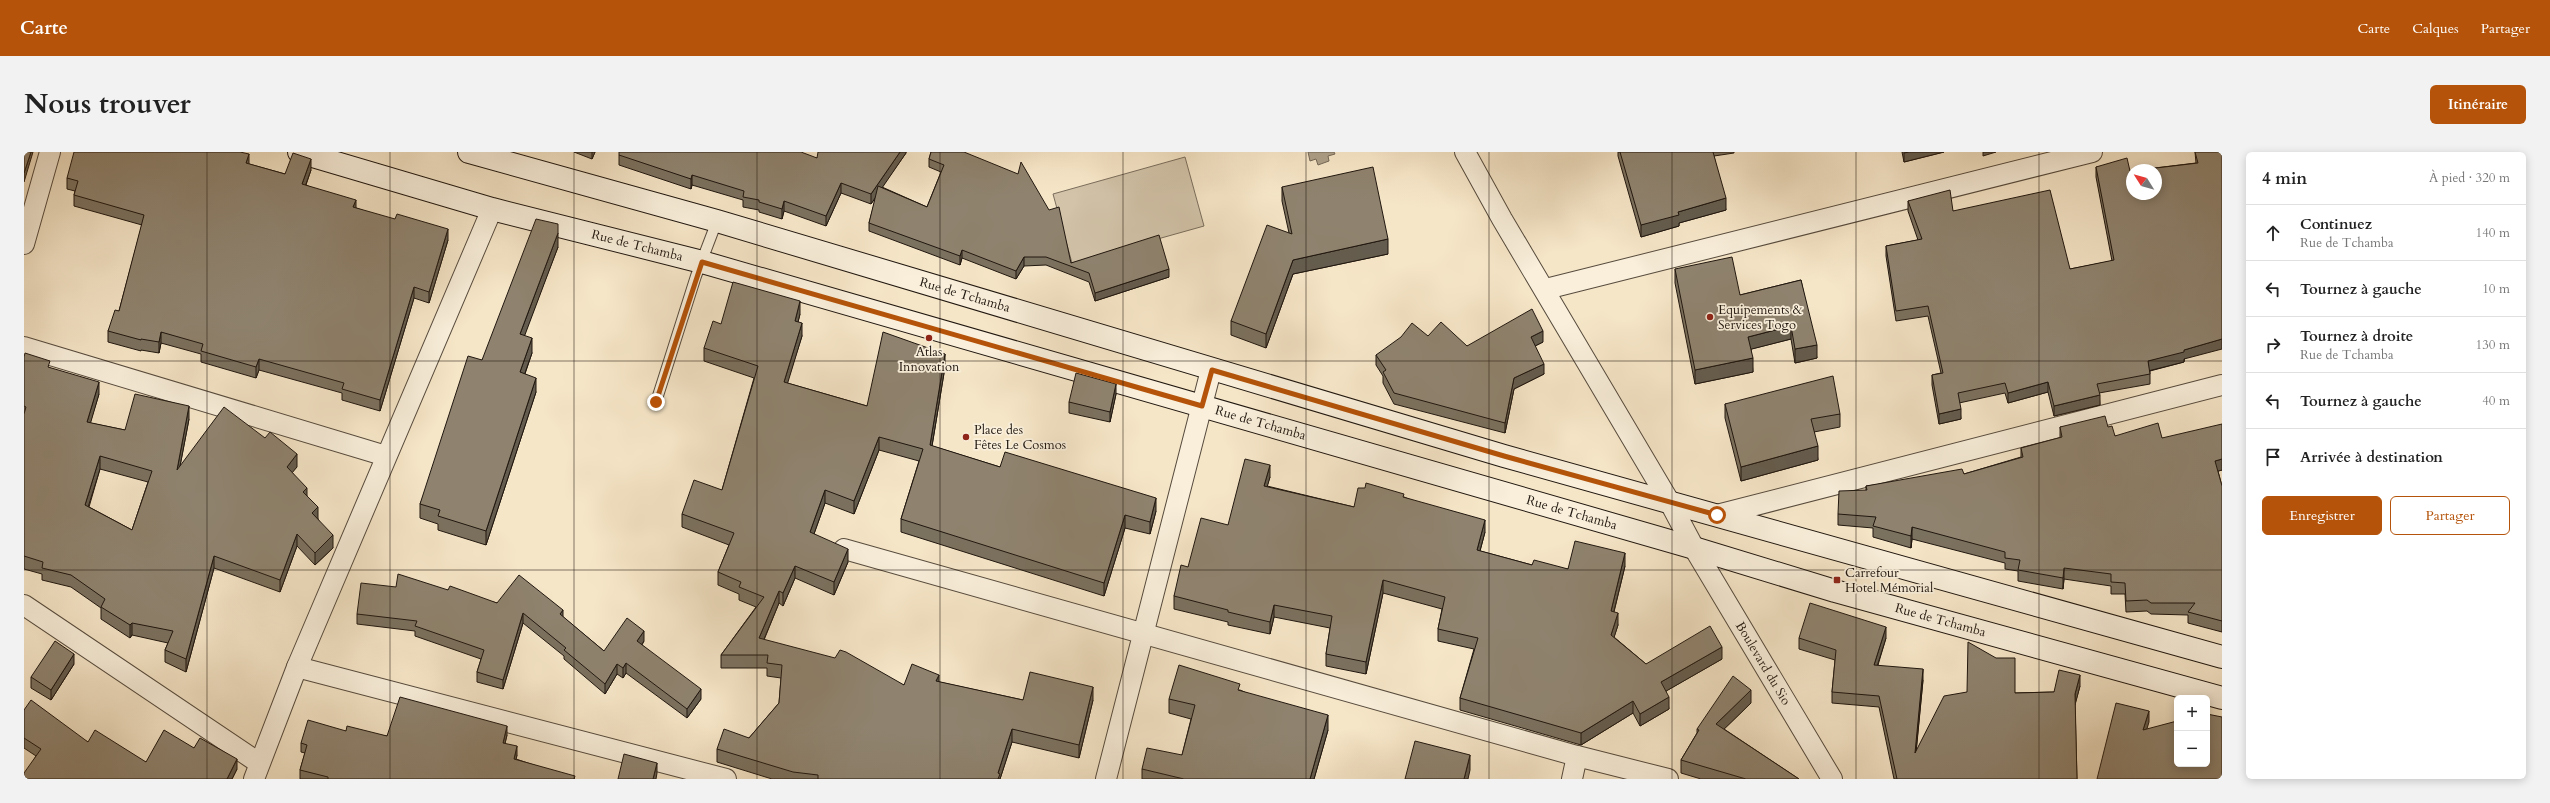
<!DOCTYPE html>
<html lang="fr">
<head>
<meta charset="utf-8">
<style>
	:root { --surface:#fff; --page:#f2f2f2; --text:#222; --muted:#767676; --line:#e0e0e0; --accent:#b45309 }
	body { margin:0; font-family:Cardo,serif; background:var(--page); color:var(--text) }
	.controls { position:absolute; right:12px; bottom:12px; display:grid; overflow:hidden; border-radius:6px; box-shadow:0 2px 10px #0003 }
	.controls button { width:36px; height:36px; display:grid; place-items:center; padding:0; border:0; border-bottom:1px solid var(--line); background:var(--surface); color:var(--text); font:20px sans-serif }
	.compass { position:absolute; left:2102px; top:12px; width:36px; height:36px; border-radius:50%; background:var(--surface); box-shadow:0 2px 10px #0003; rotate:307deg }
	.stop { position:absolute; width:12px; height:12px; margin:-9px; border:3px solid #b45309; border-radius:50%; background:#fff }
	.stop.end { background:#b45309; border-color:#fff; box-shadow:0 1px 4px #0008 }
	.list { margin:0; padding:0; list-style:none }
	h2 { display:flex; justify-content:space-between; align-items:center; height:52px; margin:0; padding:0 16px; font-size:17px }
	h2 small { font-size:13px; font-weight:400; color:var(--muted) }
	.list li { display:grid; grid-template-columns:26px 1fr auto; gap:12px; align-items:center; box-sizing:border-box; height:56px; padding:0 16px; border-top:1px solid var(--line) }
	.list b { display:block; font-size:15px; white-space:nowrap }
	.list p { margin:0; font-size:13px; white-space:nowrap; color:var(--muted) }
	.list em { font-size:13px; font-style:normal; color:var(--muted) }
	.actions { display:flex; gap:8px; padding:12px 16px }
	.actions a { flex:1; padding:9px 0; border:1px solid var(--accent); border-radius:6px; text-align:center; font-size:14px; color:var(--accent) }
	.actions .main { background:var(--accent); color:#fff }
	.icon { flex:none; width:22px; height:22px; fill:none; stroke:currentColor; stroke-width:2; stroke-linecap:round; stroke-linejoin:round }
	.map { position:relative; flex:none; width:2198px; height:627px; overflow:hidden; border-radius:6px }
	header { display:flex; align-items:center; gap:24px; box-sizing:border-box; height:56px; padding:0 20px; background:var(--accent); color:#fff }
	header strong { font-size:19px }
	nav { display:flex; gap:22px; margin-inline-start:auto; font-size:14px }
	.intro { display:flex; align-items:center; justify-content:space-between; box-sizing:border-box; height:96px; padding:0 24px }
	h1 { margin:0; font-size:28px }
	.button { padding:10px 18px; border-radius:6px; background:var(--accent); color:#fff; font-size:14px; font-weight:700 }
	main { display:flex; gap:24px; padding:0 24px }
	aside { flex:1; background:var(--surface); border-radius:6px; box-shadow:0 2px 10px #0003 }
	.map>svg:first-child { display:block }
	.green { fill:#d2c3a9; stroke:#796d5c }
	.water { fill:#ada089; stroke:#756958 }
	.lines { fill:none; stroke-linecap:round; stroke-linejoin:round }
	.lane-casing { stroke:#564b3d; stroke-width:12 }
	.street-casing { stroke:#564b3d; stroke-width:22 }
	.secondary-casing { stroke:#20170f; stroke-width:24 }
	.lane { stroke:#f9efdb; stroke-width:10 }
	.street { stroke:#f9efdb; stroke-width:20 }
	.secondary { stroke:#f9efdb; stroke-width:22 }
	.wall { fill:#7b715f; stroke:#20170f; fill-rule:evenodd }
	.shaded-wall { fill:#645c4e; stroke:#20170f }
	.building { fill:#8f836f; stroke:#20170f; fill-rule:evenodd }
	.route { stroke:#b45309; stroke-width:5 }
	.grid { fill:none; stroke:#20170f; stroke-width:1; stroke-opacity:0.55 }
	.poi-dot { fill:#8f2418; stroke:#f9efdb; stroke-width:1.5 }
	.labels { text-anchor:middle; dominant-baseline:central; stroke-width:3.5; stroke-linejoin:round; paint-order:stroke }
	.street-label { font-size:13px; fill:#20170f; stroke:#f9efdb }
	.poi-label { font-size:13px; fill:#20170f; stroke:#f9efdb; text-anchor:start }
</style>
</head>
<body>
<header>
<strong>Carte</strong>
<nav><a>Carte</a><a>Calques</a><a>Partager</a></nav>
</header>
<div class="intro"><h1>Nous trouver</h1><a class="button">Itinéraire</a></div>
<main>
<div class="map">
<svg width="2198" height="627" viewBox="0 0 2198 627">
	<rect width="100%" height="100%" fill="#f6e6c8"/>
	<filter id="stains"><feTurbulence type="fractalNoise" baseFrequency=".005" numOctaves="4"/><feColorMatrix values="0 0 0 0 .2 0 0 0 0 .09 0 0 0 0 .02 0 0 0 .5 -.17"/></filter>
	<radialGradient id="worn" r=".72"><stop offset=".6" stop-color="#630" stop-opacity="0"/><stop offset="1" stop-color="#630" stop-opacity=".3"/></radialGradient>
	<path class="green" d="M1161,5L1180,74L1048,111L1029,42Z"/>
	<path class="water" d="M1284,0H1310L1311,2L1304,4L1305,9L1294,13L1292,7L1286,9Z"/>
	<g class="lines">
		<g class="lane-casing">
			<path id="lane" d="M632,250L672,124L693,69"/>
		</g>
		<g class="street-casing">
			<g id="street">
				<path id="s1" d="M1441,0L1478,67L1645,349L1670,396L1808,627"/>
				<path d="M0,92L26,0"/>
				<path d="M1522,137L2068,0"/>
				<path d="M0,195L362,304"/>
				<path d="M1693,363L2198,233"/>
				<path d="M820,397L1553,604L1644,627"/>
				<path d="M0,453L235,611"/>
				<path d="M273,515L702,627"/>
				<path d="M230,627L273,515L468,57"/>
				<path d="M1082,627L1187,218"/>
				<path d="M1548,627L1553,604"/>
			</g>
		</g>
		<g class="secondary-casing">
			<g id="secondary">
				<path id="s2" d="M275,0L468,57L678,110L1670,396L1811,439L2198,546"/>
				<path id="s3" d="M445,0L693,69L1480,304L2198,505"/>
			</g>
		</g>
		<use href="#lane" class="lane"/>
		<use href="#street" class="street"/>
		<use href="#secondary" class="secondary"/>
	</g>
	<g class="wall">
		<path d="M550,0H571L568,7Z"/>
		<path d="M882,0V1L858,35L903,55L917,20L905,15V7L907,0L1047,111L1145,125L1071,149L1065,130L1022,113L1000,114L992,127L938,106L936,113L845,79V71L852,45L847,52L817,41L802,74L760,59L758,67L735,60V58L719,55V48L668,33L667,37L595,13V3L793,6Z"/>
		<path d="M1594,0H1710V1L1690,4L1702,58L1655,71V74L1617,85L1594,4Z"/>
		<path d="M1878,0H1920L1880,10Z"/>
		<path d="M2171,0H2198L2160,210L2126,219V232L2075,241L2076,253L2030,264L2024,240L1984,251L1981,241L1935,251L1937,267L1915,272L1908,233V223L1917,221L1904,164L1872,169L1862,104V94L1894,88L1884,59V49L1929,59L2046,117L2088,109L2072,25V15L2106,19L2172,11Z"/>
		<path d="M225,12L261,22L287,18L282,33L332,56L424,88L405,151L390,146L356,259L318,248V241L235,218L232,226L177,210V202L137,191L135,201L117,198V199L84,190V179L95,159L118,73L50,54V43L51,39L43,37V26Z"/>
		<path d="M1258,35L1364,102L1269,122L1242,196L1207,183V169L1265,81L1258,49Z"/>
		<path d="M534,95L500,183L508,201L501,222L512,240L462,393L414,378V372L396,366V352L458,208Z"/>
		<path d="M1651,117L1716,143L1777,128L1793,206L1771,211L1767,187L1727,197L1729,220L1671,232L1651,131Z"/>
		<path d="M776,162L774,170L778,184L763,231L843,254L921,215L908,294L976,315L1132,359L1126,382L1101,376L1080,444L877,380V367L895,309L855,298L830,362L801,351L790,382L824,410L810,443L771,426L759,454L755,451L740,488L880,533L915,530L999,548H1069L1055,606L988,590L976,627H748L693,610V597L725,586L755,551L757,526L743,524V516H697V503L732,455L715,448V442L694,433V420L705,393L658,375V362L698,338L730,226L680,209V196L697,172Z"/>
		<path d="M1404,184L1443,194L1519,190L1511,194L1520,222L1490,237L1481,281L1370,252L1359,231V224L1352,213V203Z"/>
		<path d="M0,205L26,216L75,242L66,271L101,278L165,267L156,314L273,315L268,320L283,344L294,367L309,396L291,413L273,394L256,440L190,416L162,520L141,510V498L144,491L108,483L106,486L77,467V456L47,435L18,428V422L0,417ZM76,317L124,330L108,378L65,355Z"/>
		<path d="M1092,242L1086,270L1045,261V250Z"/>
		<path d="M1701,252L1816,262V275L1790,280L1794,308L1717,329L1701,266Z"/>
		<path d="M2036,275H2084L2091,284L2138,286L2198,318L2194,319L2198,334V480L2164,471V463L2127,462L2123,459L2102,460L2101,442H2087V434L2040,427L2039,437L1994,429V419L1981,417V411L1888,387L1887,396L1849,385V376L1814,373V362L1842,338V334L1940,322L1997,305V296L2036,286Z"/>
		<path d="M1246,325L1243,334L1330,355L1380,345L1461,380L1456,399L1508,413L1544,417L1601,414L1590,460L1594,473L1590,485L1622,512L1698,507L1642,539L1645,557L1616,574L1609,561L1557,593L1436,558V546L1450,497L1414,489V477L1418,457L1359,441L1342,522L1302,514V502L1306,476L1250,465L1246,482L1204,473V470L1150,457V444L1164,415L1204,373Z"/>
		<path d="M424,438L473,451L539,465L580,499L620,489L618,493L677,547L663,566L602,521L599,526L593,522L581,542L540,507V504L499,471L479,537L453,530V520L457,507L391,484V479L333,472V462Z"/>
		<path d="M1775,486H1862L1854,513L1899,528L1892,599L1991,541L2030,540L2056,534L2051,552L2053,627H1870L1855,555L1808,551V540L1811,508L1775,497Z"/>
		<path d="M50,512L27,548L7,536V525Z"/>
		<path d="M1216,538L1304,578L1290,627H1118V617L1158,603L1167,567L1145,561V547Z"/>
		<path d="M1727,551L1700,577L1775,627H1677L1657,621V608L1673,581V577Z"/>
		<path d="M0,558L64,590L122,610L170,596L213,617L208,627H0L12,604L0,596Z"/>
		<path d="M322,579L363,584L483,583L481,591L493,603L492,607L551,627H276V618L281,601L277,600V591Z"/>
	</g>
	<g class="shaded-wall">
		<path d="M7,0H9L0,30V21Z"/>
		<path d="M568,0H571L568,7Z"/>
		<path d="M876,0H882V1L847,52V42Z"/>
		<path d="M1885,0H1920L1880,10V1Z"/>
		<path d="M1959,0H1972L1959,4Z"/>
		<path d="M225,2V13L222,11Z"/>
		<path d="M287,7V18L278,43V32Z"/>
		<path d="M668,23V33L667,37V27Z"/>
		<path d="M817,31V41L802,74V64Z"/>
		<path d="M1702,46V58L1655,71V74L1617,85V73L1654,60Z"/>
		<path d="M332,48V59L329,55Z"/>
		<path d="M760,49V59L758,67V57Z"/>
		<path d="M424,77V88L405,151V140Z"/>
		<path d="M534,81V95L496,196V182Z"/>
		<path d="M1364,87V102L1269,122L1242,196V182L1269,108Z"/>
		<path d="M938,98V106L936,113V104Z"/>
		<path d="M1000,105V114L992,127V119Z"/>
		<path d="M1145,117V125L1071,149V141Z"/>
		<path d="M390,135V146L356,259V248Z"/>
		<path d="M776,149V162L771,182V169Z"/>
		<path d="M778,171V184L760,243V230Z"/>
		<path d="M1767,174V187L1724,198V185Z"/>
		<path d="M1519,179V190L1507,196V185Z"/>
		<path d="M137,180V191L135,201V190Z"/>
		<path d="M508,186V201L496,235V220Z"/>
		<path d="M2198,187V197L2160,207V210L2124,219V209L2160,198Z"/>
		<path d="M1793,193V206L1771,211V197Z"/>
		<path d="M921,202V215L906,306V293Z"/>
		<path d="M1729,206V220L1671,232V218Z"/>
		<path d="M235,207V218L232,226V215Z"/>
		<path d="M1520,212V222L1490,237L1481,281V271L1490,226Z"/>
		<path d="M512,226V240L462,393V379Z"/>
		<path d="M75,230V242L63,283V270Z"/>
		<path d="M2024,230V240L1984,251V241Z"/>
		<path d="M1092,232V242L1086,270V260Z"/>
		<path d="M2076,243V253L2030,264V254Z"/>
		<path d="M165,254V267L153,330V318Z"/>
		<path d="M1937,257V267L1915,272V262Z"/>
		<path d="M855,285V298L830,362V349Z"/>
		<path d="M1794,294V308L1717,329V315Z"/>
		<path d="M273,302V315L263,327V315Z"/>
		<path d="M76,304V317L61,365V353Z"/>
		<path d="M2198,307V318L2191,320V309Z"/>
		<path d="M1246,313V325L1240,346V334Z"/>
		<path d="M283,336V349L279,340Z"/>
		<path d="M801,338V351L786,393V380Z"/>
		<path d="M1132,346V359L1126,382V370Z"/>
		<path d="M294,355V368L288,361Z"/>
		<path d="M1101,363V376L1080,444V431Z"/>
		<path d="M1461,368V380L1453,410V398Z"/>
		<path d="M1888,375V387L1887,396V384Z"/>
		<path d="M273,382V394L256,440V428Z"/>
		<path d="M309,383V396L291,413V401Z"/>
		<path d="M824,397V410L810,443V430Z"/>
		<path d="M1601,401V414L1587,471V459Z"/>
		<path d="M190,404V416L162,520V507Z"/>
		<path d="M771,414V426L759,454V441Z"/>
		<path d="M2040,416V427L2039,437V426Z"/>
		<path d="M1359,428V441L1342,522V510Z"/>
		<path d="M755,439V451L735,499V486Z"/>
		<path d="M1250,453V465L1246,482V470Z"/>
		<path d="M539,458V468L536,462Z"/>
		<path d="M499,461V471L479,537V528Z"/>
		<path d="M1594,461V473L1587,495V483Z"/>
		<path d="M108,471V483L106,486V473Z"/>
		<path d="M1862,475V486L1850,524V513Z"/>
		<path d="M620,479V489L613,499V489Z"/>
		<path d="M1698,495V507L1637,542V530Z"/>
		<path d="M50,502V512L27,548V538Z"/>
		<path d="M602,511V521L599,526V516Z"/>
		<path d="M593,512V522L581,542V532Z"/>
		<path d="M1899,517V528L1891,612V601Z"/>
		<path d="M915,523V536L912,529Z"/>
		<path d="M2056,523V534L2051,553V542Z"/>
		<path d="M1069,535V548L1055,606V593Z"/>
		<path d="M677,537V547L663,566V557Z"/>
		<path d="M1727,538V551L1692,585V572Z"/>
		<path d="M1645,545V557L1616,574V562Z"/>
		<path d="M1609,549V561L1557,593V581Z"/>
		<path d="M2125,559V570L2119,590V578Z"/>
		<path d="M1304,563V578L1290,627H1286Z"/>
		<path d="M483,574V583L479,600V591Z"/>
		<path d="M988,577V590L976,627H974V621Z"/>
		<path d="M493,594V603L490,616V607Z"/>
		<path d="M1446,603V618L1444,627H1440Z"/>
		<path d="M213,607V617L208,627H203Z"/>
		<path d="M633,611V621L632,627H629Z"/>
	</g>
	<g class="building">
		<path d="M0,0H7L0,21Z"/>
		<path d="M50,0H216L225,2L222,11L261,22L269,1L287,7L278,32L332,48L329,55L371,67L373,62L424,77L405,140L390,135L356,248L318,237L320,231L235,207L232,215L177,199L179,192L137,180L135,190L117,187V188L84,179L91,158L95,159L120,63L50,43L54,29L43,26Z"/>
		<path d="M595,0H777L793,6L794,0H876L847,42L817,31L802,64L760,49L758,57L735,50V48L719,45L720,39L668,23L667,27L595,3Z"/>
		<path d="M907,0H940L994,22L997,10L1025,58L1035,55L1047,111L1135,83L1145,117L1071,141L1065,121L1022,105H1000L992,119L938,98L936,104L845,71L854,34L903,55L920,13L905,7Z"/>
		<path d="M1596,0H1689L1702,46L1654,60L1655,63L1617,73Z"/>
		<path d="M2171,0H2198V187L2160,198V200L2124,209L2126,222L2073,232L2076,243L2030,254L2024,230L1984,241L1981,231L1934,241L1937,257L1915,262L1908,223L1919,221L1904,154L1872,159L1862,94L1898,87L1884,49L1926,38L1929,59L2026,38L2046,117L2090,108L2072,15L2103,6L2106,19H2108V42H2132V18H2115L2174,11Z"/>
		<path d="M1349,15L1364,87L1269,108L1242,182L1207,169L1243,73L1268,82L1258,35Z"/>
		<path d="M512,67L534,72V81L496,182L508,186L496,220L512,226L462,379L414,364L416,358L396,352L444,204L458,208Z"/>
		<path d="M1708,105L1716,143L1777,128L1793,193L1771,197L1767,174L1724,185L1729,206L1671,218L1651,117Z"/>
		<path d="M709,130L776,149L771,169L778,171L760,230L843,254L859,180L921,202L906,293L976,315L981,300L1132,346L1126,370L1101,363L1080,431L877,367L899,297L855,285L830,349L801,338L786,380L824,397L810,430L771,414L759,441L755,439L735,486L811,506L816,498L822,500L880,533L888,512L915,523L912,529L999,548L1006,520L1069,535L1055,593L988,577L974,621L976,622L974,627H794V623L769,620L693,597L700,577L725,586L755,551L758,513L743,511L744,503H697L740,445L715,435L717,430L694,420L710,381L658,362L670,328L698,338L734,214L680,196L689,169L697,172Z"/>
		<path d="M1508,157L1519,179L1507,185L1520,212L1490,226L1481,271L1370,241L1359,220L1362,218L1352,203L1377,185L1388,171L1404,184L1417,170L1443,194Z"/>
		<path d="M1,201L26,209L24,215L75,230L63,270L101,278L111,242L165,254L153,318L200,255L241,286L246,280L273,302L263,315L283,336L279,340L294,355L288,361L309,383L291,401L273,382L256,428L190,404L162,507L141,498L149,479L108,471L106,473L77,455L81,447L47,423L18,416L19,410L0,404V262L2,255L0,254V205ZM76,304L128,319L108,378L61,353Z"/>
		<path d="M1052,221L1092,232L1086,260L1045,250Z"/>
		<path d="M1809,224L1816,262L1787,267L1794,294L1717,315L1701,252Z"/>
		<path d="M2081,264L2084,275L2088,274L2091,284L2134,271L2138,286L2198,272V307L2191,309L2198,334V469L2164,460L2171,451H2127L2123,448L2102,449L2101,431L2087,430V422L2040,416L2039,426L1994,418L1996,408L1981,406V400L1888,375L1887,384L1849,374L1852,365L1814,362L1815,339L1843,338L1842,334L1938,317L1940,322L1999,305L1997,296L2038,285L2036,275Z"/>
		<path d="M1221,307L1246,313L1240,334L1330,355L1334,336H1341L1342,331L1380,342L1379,345L1461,368L1453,398L1508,413L1510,408L1544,417L1551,389L1601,401L1587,459L1594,461L1587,483L1622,512L1686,474L1698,495L1637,530L1645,545L1616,562L1609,549L1557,581L1436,546L1454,486L1414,477L1421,445L1359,428L1342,510L1302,502L1308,464L1250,453L1246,470L1204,460V458L1150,444L1157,413L1164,415L1177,366L1204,373Z"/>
		<path d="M374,422L424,438L426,434L473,451L495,423L539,458L536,462L580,499L603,466L620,479L613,489L677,537L663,557L602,511L599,516L593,512L581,532L540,498L542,496L499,461L479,528L453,520L460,498L391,474L393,469L333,462L337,431L372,435Z"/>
		<path d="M1786,451L1862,475L1850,513L1899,517L1891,601L1920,544L1943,540L1944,490L1972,506H1991V541L2030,540L2035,518L2056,523L2051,542L2053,627H1873L1855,544L1808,540L1812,498L1775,486Z"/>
		<path d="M31,489L50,502L27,538L7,525Z"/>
		<path d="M1155,513L1216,532L1214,538L1304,563L1286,627H1160L1118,617L1123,596L1158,603L1171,553L1145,547Z"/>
		<path d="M1709,524L1727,538L1692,572L1775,627H1722L1657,608L1675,578L1673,577Z"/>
		<path d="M376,545L483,574L479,591L493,594L490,607L551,624L550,627H304V625L276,618L283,593L277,591L284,568L322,579L323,574L363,584Z"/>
		<path d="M7,548L64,590L71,578L122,610L140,578L170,596L176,586L213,607L203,627H0V621L17,597L0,586V558Z"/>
		<path d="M2092,551L2125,559L2119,578L2153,569V612H2183V562L2198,565V627H2073Z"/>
		<path d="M1391,589L1446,603L1440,627H1381Z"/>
		<path d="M600,602L633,611L629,627H594Z"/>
	</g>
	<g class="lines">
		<path class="route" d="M632,250L678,110L1178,254L1188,218L1480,304L1693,363"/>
	</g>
	<path class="grid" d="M183,0V627M366,0V627M550,0V627M733,0V627M916,0V627M1099,0V627M1282,0V627M1465,0V627M1648,0V627M1832,0V627M2015,0V627M0,209H2198M0,418H2198"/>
	<g class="poi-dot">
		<circle cx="1686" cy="165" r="4"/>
		<circle cx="905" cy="186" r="4"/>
		<circle cx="942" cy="285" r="4"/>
		<rect x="1809" y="424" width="8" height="8" rx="2"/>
	</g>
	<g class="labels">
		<g class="street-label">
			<text stroke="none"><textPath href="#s2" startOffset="351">Rue de Tchamba</textPath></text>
			<text stroke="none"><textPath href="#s3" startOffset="516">Rue de Tchamba</textPath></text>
			<text stroke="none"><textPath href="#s2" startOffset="999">Rue de Tchamba</textPath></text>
			<text stroke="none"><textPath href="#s2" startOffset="1323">Rue de Tchamba</textPath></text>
			<text stroke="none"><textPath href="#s2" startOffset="1707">Rue de Tchamba</textPath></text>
			<text stroke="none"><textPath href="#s1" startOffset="592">Boulevard du Sio</textPath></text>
		</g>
		<g class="poi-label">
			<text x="1694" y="158">Equipements &amp;<tspan x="1694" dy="15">Services Togo</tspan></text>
			<text x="905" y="200" text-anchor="middle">Atlas<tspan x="905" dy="15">Innovation</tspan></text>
			<text x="950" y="278">Place des<tspan x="950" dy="15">Fêtes Le Cosmos</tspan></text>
			<text x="1821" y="421">Carrefour<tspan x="1821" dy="15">Hotel Mémorial</tspan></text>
		</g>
	</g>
	<rect width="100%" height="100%" filter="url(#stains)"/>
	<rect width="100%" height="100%" fill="url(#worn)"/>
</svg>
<div class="controls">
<button>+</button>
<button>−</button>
</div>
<svg class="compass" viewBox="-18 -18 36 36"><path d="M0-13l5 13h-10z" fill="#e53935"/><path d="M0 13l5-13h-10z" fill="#767676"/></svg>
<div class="stop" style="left:1693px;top:363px"></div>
<div class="stop end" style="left:632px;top:250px"></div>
</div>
<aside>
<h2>4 min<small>À pied · 320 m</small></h2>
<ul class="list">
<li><svg class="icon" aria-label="ahead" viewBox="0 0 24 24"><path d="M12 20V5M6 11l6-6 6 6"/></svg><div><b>Continuez</b><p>Rue de Tchamba</p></div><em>140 m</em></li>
<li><svg class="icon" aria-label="left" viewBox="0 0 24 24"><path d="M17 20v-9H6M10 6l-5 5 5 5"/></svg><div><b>Tournez à gauche</b></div><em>10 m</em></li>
<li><svg class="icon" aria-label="right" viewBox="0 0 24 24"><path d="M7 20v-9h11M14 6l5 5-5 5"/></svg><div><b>Tournez à droite</b><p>Rue de Tchamba</p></div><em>130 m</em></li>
<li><svg class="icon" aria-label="left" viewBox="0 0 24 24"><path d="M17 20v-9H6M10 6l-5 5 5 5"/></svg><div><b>Tournez à gauche</b></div><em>40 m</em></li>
<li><svg class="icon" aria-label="arrive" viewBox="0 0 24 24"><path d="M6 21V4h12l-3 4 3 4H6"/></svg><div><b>Arrivée à destination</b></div></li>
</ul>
<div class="actions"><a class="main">Enregistrer</a><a>Partager</a></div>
</aside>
</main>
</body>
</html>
